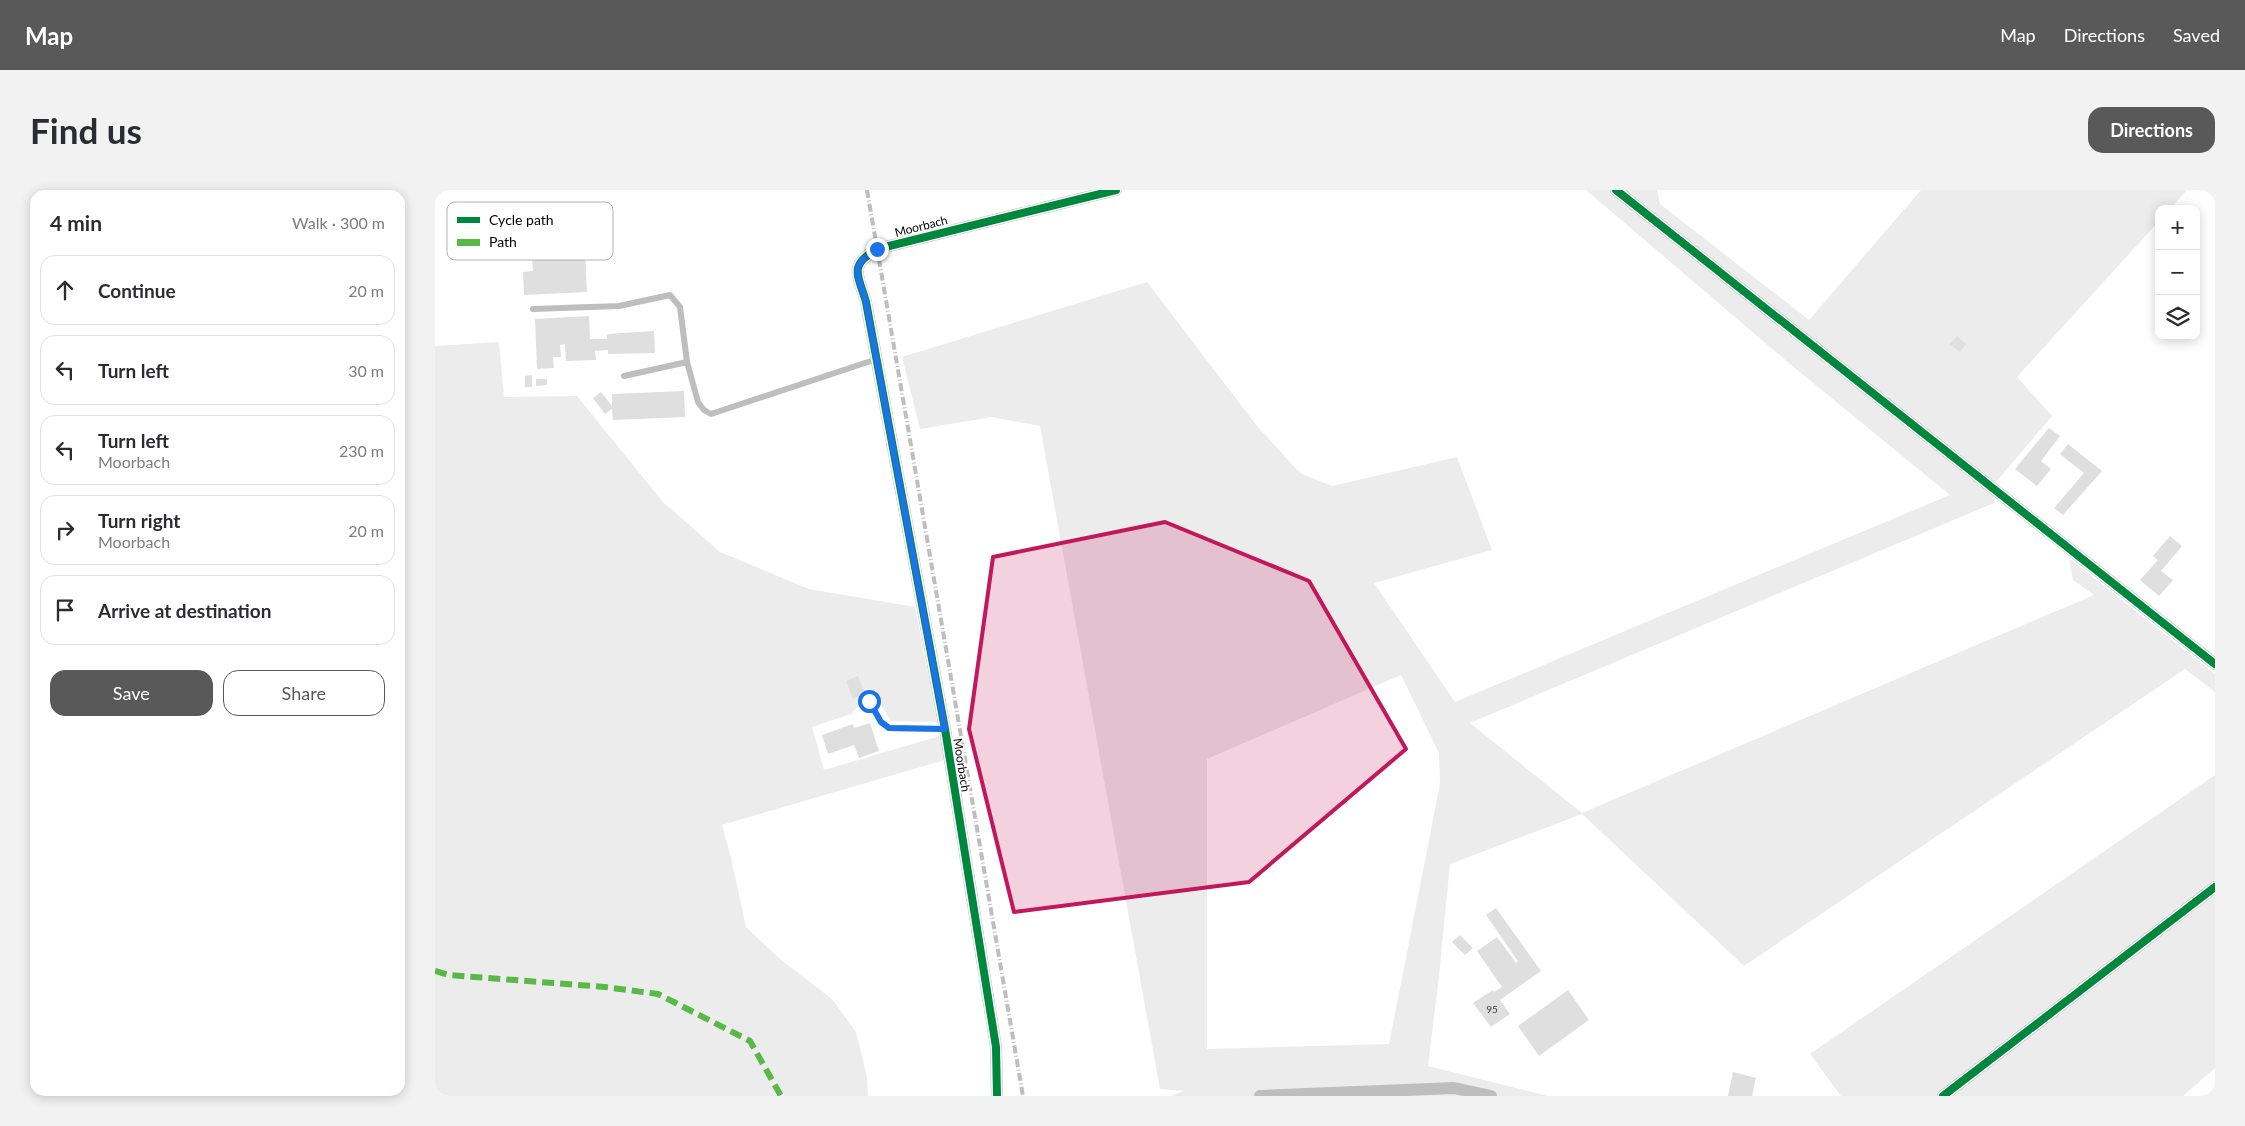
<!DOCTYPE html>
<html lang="en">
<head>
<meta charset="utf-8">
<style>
	:root { --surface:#fff; --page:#f2f2f3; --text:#2b2b33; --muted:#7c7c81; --line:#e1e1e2; --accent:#595959 }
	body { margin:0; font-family:Lato,sans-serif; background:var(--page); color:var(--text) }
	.controls { position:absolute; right:15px; top:15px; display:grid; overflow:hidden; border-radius:10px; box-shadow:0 2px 12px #0003 }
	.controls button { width:45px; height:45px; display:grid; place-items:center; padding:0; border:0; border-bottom:1px solid var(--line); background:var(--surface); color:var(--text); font:25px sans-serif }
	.stop { position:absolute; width:15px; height:15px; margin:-11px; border:4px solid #1a73e8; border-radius:50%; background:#fff }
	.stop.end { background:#1a73e8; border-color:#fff; box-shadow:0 1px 5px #0008 }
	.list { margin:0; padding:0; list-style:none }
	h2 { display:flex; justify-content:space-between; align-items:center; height:65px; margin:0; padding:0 20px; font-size:21px }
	h2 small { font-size:16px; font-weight:400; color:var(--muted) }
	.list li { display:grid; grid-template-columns:32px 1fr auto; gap:15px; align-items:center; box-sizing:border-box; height:70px; margin:0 10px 10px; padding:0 10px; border:1px solid var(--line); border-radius:15px }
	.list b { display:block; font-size:19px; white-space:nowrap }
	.list p { margin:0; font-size:16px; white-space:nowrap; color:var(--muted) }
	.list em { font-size:16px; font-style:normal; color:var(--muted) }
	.actions { display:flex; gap:10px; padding:15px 20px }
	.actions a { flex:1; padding:11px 0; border:1px solid var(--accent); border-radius:15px; text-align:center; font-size:18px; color:var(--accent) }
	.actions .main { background:var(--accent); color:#fff }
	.icon { flex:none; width:28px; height:28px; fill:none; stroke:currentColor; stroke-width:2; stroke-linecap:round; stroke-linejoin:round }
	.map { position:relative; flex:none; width:1780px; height:906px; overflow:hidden; border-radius:15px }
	header { display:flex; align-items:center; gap:30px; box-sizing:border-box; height:70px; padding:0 25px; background:var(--accent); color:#fff }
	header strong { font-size:24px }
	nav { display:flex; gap:28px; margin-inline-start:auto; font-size:18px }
	.intro { display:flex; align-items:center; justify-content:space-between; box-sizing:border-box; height:120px; padding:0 30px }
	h1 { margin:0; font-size:35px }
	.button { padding:12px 22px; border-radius:15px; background:var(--accent); color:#fff; font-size:18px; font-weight:700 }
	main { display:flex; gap:30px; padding:0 30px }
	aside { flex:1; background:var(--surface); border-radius:15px; box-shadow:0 2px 12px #0003 }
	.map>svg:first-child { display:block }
	.green { fill:#ececec; fill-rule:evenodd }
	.building { fill:#dfdfdf }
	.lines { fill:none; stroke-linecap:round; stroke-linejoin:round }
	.lane { stroke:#bebebe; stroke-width:6 }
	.street { stroke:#bebebe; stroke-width:12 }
	.rail { stroke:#bebebe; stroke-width:4; stroke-dasharray:8 2.5 1 2.5; stroke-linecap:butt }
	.quiet { stroke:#58b947; stroke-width:6; stroke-dasharray:12 6; stroke-linecap:butt }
	.cycleway-casing { stroke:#fff; stroke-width:11 }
	.cycleway { stroke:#00873e; stroke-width:8 }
	.route { stroke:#1a73e8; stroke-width:6 }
	.marked { fill:#c2185b; fill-opacity:0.2; stroke:#c2185b; stroke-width:4; stroke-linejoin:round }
	.labels { text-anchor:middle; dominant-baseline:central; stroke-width:4; stroke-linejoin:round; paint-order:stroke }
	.number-label { font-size:10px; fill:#383838 }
	.street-label { font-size:12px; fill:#000; stroke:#fff }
	.key { fill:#fff; stroke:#b2b2b2; stroke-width:1 }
	.key-label { font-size:14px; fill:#000 }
</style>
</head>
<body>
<header>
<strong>Map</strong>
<nav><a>Map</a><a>Directions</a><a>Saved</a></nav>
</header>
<div class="intro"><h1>Find us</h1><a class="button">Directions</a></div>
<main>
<aside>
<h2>4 min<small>Walk · 300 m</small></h2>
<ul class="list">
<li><svg class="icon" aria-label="ahead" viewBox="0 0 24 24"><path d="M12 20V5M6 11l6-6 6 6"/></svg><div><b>Continue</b></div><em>20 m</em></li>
<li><svg class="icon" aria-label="left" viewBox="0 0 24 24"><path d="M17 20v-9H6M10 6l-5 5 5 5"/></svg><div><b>Turn left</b></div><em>30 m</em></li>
<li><svg class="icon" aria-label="left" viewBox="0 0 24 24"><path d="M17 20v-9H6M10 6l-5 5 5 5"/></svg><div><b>Turn left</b><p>Moorbach</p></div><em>230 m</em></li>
<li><svg class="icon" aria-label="right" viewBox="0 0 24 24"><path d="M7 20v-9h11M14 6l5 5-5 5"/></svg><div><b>Turn right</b><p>Moorbach</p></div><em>20 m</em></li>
<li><svg class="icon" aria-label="arrive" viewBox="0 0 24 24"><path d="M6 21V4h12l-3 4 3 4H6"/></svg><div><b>Arrive at destination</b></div></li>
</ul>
<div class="actions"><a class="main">Save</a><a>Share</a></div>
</aside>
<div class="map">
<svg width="1780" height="906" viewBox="0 0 1780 906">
	<rect width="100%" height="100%" fill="#fff"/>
	<g class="green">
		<path d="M1151,0H1222L1225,14L1374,130L1486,0H1752L1735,19H1724V31L1582,187L1617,226L1561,292L1559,313L1035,533L1147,623L1659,405L1638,390L1634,368L1780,484V502L1750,479L1309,776L1147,624L1015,674L1004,786L993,876L1113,906H736L749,901L725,899L605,236L557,227L485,239L467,167L712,92L822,236L865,283L897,296L1022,267L1057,360L939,393L1020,512L1515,305L1355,174ZM966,485L1004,563L1005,594L954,854L772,859V569Z"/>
		<path d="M64,152L69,207L142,206L228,312L285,362L374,399L480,417L503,532L456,531L437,500L416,524L377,537L389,580L505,546L510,570L287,635L296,668L311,737L346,770L397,809L421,842L432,887L433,906H0V156Z"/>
		<path d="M1780,585V878L1748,906H1406L1375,864Z"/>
	</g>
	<g class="building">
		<path d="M150,62L152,102L89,105L88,82L98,81L97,69L133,68V63Z"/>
		<path d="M154,126L155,149H172V144L219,141L220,163L173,164V160L160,161L161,170L131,171L130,154L125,155L126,167H118L119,178L102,179L100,129Z"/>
		<path d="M1522,146L1531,154L1525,162L1515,154Z"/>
		<path d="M97,185V197H90V186Z"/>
		<path d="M101,189H112V195L101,196Z"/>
		<path d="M249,201L250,227L178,230L177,219L170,224L158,208L166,202L177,216V204Z"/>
		<path d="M1614,238L1625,246L1606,271L1616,279L1602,296L1580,279Z"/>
		<path d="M1633,254L1667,281L1628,325L1619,318L1649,283L1625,264Z"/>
		<path d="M1735,346L1747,356L1726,381L1738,390L1724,406L1705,390L1723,370L1718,366Z"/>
		<path d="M423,486L430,504L418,509L411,491Z"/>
		<path d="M435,533L444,561L424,568L419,555L393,564L387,545L418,534L419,538Z"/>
		<path d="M1061,718L1106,781L1065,810L1075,824L1056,837L1038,813L1058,800L1059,802L1067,797L1042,761L1062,747L1081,773L1083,771L1051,725Z"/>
		<path d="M1025,745L1038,758L1030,765L1017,752Z"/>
		<path d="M1133,800L1154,830L1104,866L1083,836Z"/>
		<path d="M1298,882L1321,888L1317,906H1293Z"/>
	</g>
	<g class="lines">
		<g class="lane">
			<path d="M98,119L184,116L235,105L245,117L252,172L263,212L269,220L276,224L442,169"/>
			<path d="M189,186L252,172"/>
			<path d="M434,511L446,532L454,538L510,539"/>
		</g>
		<g class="street">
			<path d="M1181,0L1780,474"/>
			<path d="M562,906L561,857L510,539L431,112C423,84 413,76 442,59L681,0"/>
			<path d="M825,906L1019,898L1056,906"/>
			<path d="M1508,906L1780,697"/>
		</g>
		<path class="rail" d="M432,0L588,906"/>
		<path class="quiet" d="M0,781L14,785L170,797L223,804L315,851L346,906"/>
		<g class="cycleway-casing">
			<g id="cycleway">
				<path d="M1181,0L1780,474"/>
				<path d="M562,906L561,857L510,539L431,112C423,84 413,76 442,59L681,0"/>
				<path d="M1508,906L1780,697"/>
			</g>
		</g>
		<use href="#cycleway" class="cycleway"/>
	</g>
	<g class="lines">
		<path class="route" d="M434,511L446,532L454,538L510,539L431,112C423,84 413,76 442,59"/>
	</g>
	<path class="marked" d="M730,332L874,391L971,559L814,692L579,722L534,539L558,367Z"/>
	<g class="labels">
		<g class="number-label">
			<text x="1057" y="819">95</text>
		</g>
		<g class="street-label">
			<text transform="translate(486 36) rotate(-14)">Moorbach</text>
			<text transform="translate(527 575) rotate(81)">Moorbach</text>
		</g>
	</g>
	<rect x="12" y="12" width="166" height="58" rx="8" class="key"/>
	<rect x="22" y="27" width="23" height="6" fill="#00873e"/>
	<rect x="22" y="49" width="23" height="7" fill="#58b947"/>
	<g class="key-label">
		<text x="54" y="35">Cycle path</text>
		<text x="54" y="57">Path</text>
	</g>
</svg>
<div class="controls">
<button>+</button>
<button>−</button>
<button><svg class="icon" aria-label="layers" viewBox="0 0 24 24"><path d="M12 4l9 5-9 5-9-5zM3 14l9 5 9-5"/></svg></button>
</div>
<div class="stop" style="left:434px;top:511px"></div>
<div class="stop end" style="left:442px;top:59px"></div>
</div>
</main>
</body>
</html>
